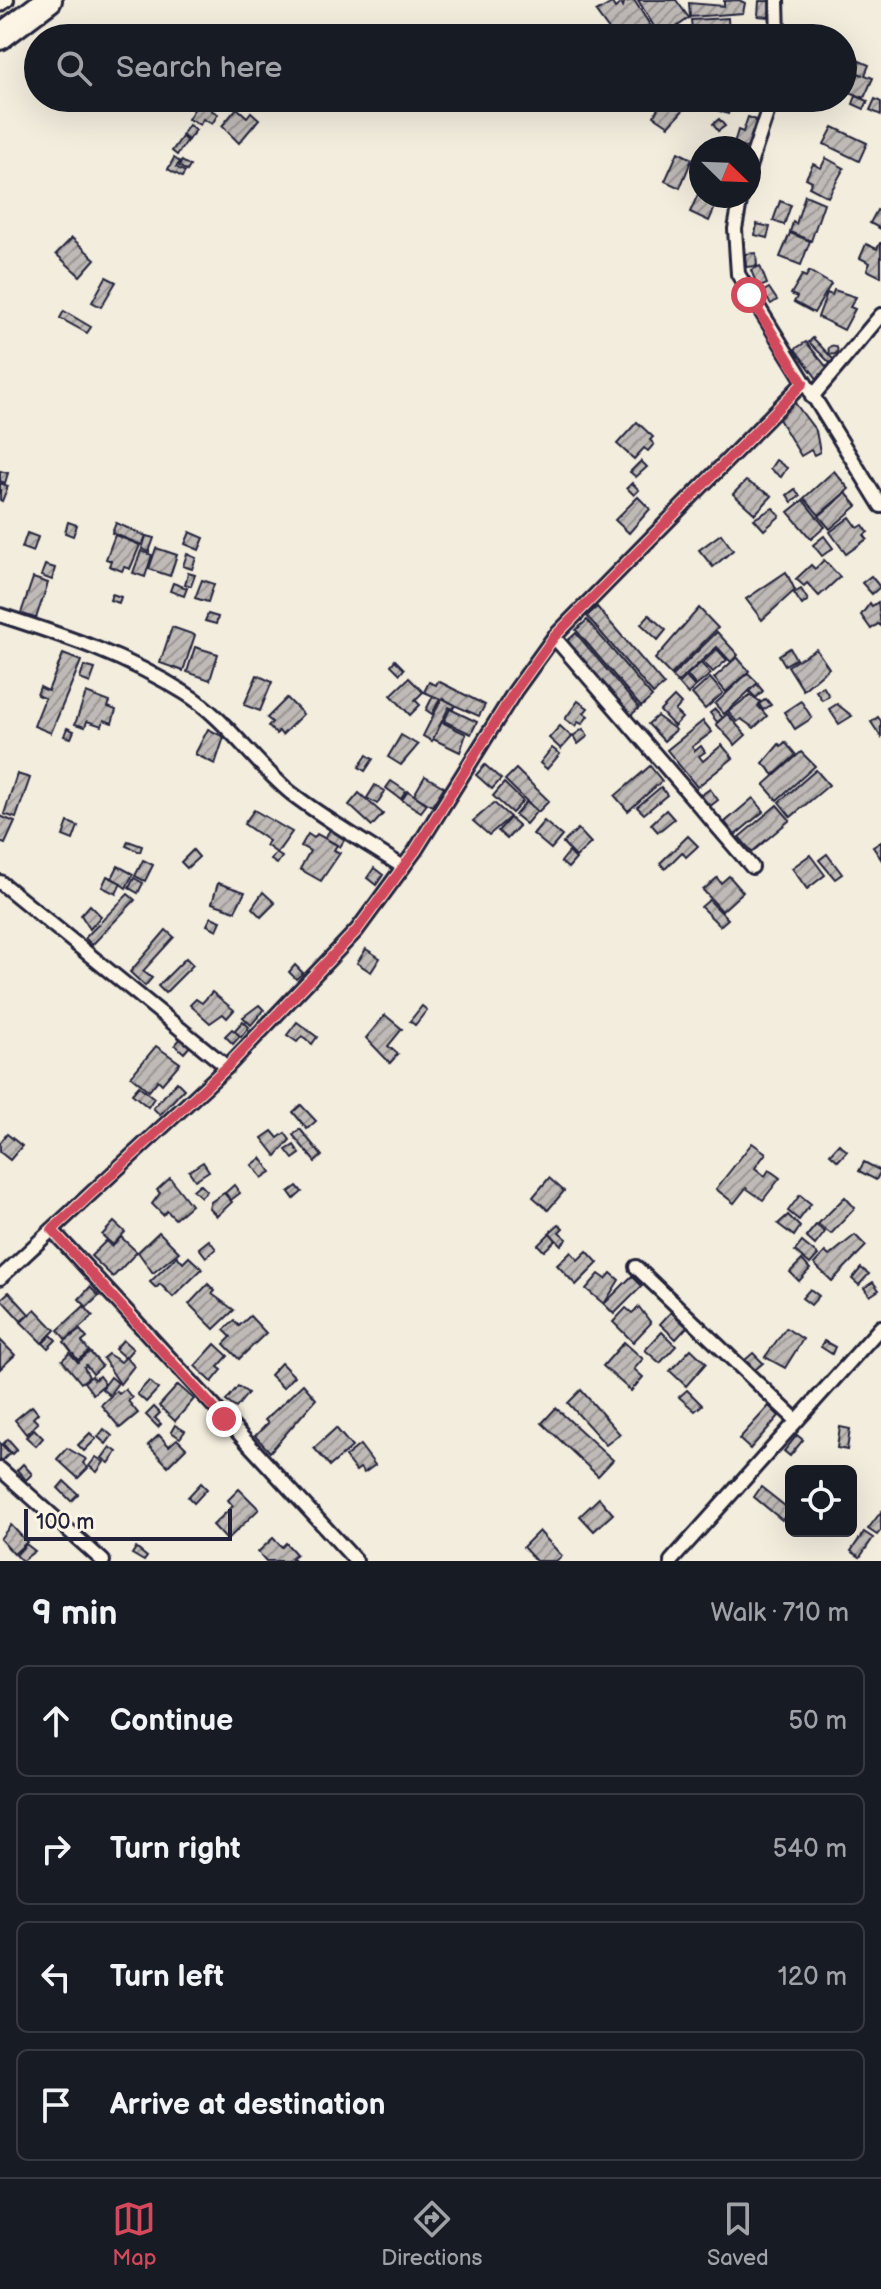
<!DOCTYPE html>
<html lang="en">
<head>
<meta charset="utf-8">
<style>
	:root { --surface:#171b24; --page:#20242c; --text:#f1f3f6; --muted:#9ea1a6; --line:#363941; --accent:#d1495b }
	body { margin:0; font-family:"Balsamiq Sans",sans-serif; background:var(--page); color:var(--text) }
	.controls { position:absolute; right:24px; bottom:24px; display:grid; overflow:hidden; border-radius:12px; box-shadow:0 8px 32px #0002 }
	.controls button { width:72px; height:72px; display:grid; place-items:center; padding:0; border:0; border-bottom:2px solid var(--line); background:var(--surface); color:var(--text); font:40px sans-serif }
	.compass { position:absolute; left:689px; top:136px; width:72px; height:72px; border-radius:50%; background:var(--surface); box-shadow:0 8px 32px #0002; rotate:113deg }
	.scale { position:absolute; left:24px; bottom:20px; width:208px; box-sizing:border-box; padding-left:8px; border:4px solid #22223b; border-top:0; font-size:22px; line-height:28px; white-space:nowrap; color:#22223b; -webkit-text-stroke:6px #fcf5e5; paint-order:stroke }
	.stop { position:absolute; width:24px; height:24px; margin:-18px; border:6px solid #d1495b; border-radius:50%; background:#fff }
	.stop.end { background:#d1495b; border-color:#fff; box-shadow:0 2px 8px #0008 }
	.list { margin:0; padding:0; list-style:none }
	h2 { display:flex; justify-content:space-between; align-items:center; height:104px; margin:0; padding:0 32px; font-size:34px }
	h2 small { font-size:26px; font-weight:400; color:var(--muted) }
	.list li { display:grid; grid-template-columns:52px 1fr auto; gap:24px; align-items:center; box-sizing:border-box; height:112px; margin:0 16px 16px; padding:0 16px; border:2px solid var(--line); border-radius:12px }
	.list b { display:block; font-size:30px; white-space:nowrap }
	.list em { font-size:26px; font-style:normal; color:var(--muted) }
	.icon { flex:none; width:44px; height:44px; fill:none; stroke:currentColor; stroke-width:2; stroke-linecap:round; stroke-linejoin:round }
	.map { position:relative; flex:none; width:881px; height:1561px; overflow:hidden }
	.search { position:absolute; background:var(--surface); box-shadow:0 8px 32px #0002; left:24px; right:24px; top:24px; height:88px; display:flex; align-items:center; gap:20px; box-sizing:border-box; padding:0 28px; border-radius:44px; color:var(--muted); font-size:30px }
	.sheet { height:616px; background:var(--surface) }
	nav { display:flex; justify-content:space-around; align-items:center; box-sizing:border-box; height:112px; border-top:2px solid var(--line); background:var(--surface); font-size:22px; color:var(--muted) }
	nav a { display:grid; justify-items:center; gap:4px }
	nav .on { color:var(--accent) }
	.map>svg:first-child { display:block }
	.building { fill:url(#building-hatch); stroke:#22223b; stroke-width:2 }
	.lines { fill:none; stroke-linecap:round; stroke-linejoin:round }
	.street-casing { stroke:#22223b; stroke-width:18 }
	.highway-casing { stroke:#22223b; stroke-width:30 }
	.street { stroke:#fcf5e5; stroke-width:12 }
	.highway { stroke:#fcf5e5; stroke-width:24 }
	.route { stroke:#d1495b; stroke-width:10 }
</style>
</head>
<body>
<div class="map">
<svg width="881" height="1561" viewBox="0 0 881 1561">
	<defs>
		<pattern id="building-hatch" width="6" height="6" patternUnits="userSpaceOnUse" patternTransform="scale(2)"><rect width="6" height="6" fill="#bfbab6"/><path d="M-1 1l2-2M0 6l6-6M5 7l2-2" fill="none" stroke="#9b9795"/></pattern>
	</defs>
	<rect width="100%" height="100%" fill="#f3edde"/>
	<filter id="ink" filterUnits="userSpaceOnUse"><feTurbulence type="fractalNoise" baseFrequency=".0125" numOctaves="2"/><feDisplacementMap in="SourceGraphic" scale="16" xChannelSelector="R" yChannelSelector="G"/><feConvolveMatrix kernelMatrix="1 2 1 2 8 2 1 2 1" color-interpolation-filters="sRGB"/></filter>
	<g filter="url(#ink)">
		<g class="building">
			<path d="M634,0L650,25L630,38H615L596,12L612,3L615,8L621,3L623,7L624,2Z"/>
			<path d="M638,0H676L689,18L661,38Z"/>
			<path d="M739,0L745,3L743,13L690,17L689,3L724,6V1Z"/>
			<path d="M759,1H770L769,17L758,16Z"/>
			<path d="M728,18L729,38H693L691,20Z"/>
			<path d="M77,27L85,38H63Z"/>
			<path d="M855,59L869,65L865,75L873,78L864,98L843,89V68L863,75L851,70Z"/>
			<path d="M856,96L868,101L864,109L853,104Z"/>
			<path d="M201,98L214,104L211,110L218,114L212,124L203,119L200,125L188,119Z"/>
			<path d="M663,98L685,108L669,126L654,116Z"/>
			<path d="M708,98L732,103L728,114L705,106Z"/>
			<path d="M875,99L881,102V115L870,110Z"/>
			<path d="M237,108L247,117L251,112L259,119L239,143L222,126Z"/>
			<path d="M748,117L759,121L749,152V148L733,147L738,130L743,132Z"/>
			<path d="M719,119L725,126L718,131L713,124Z"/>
			<path d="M189,125L196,130L188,140L182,135Z"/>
			<path d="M833,127L867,143L859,161L824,144Z"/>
			<path d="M182,137L187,141L177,155L172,151Z"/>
			<path d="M678,152L692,159L680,188L665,181Z"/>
			<path d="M174,158L180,162L176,167L185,172L182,177L168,169Z"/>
			<path d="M826,158L844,168L828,197L809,187L812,181L806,178L813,164L821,168Z"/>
			<path d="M182,161L190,166L187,171L179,166Z"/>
			<path d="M700,190L701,196H720L709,221L690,212Z"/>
			<path d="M805,195L824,203L811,241L790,232L793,222L796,224Z"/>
			<path d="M780,201L791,205L784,225L773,221Z"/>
			<path d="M877,210L881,212V229L870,223Z"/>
			<path d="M757,224L770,227L767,238L755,235Z"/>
			<path d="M790,233L810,241L801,265L780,257Z"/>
			<path d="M72,238L95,259L80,276L56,254Z"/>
			<path d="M880,243H881V277L867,270L870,263L860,258L866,244L877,249Z"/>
			<path d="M756,253L757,266L746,267L745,254Z"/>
			<path d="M760,266L767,284L758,288L751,270Z"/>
			<path d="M809,271L831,284L814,313L794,302L797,297L791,294L802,275L806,277Z"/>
			<path d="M106,277L116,282L101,307L92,302Z"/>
			<path d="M769,288L777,300L771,304L762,292Z"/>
			<path d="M834,290L856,297L850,307L855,309L844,330L818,317L827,293L832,295Z"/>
			<path d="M64,311L91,327L87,333L60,318Z"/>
			<path d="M813,338L835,361L832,365L809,342Z"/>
			<path d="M806,342L830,371L818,380L795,349Z"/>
			<circle cx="833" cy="350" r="4.5"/>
			<path d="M795,403L816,431L820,452L814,455L811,450L801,456L776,414Z"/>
			<path d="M637,422L653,437L650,440L654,444L648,451L644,448L634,459L617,444Z"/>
			<path d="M776,460L787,468L781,477L770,469Z"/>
			<path d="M641,461L647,467L636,477L630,472Z"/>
			<path d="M0,471L8,473L5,483L0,481Z"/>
			<path d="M834,471L849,489L819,515L804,498Z"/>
			<path d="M746,481L772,496L755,514L733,494Z"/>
			<path d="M0,483L8,486L2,501L0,500Z"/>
			<path d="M632,483L639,490L634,495L627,488Z"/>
			<path d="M795,489L800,496L792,502L787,495Z"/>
			<path d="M846,493L857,506L830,529L819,516Z"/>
			<path d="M638,497L650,509L629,533L615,520Z"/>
			<path d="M803,500L825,527L811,539L788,512Z"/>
			<path d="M773,508L780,516L764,530L754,519Z"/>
			<path d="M850,517L858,528L863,525L868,532L864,535L867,539L846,554L830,532Z"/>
			<path d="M68,522L77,525L73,536L65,533Z"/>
			<path d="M116,523L146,536L142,545L112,533Z"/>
			<path d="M190,532L204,538L199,550L185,544Z"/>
			<path d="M27,533L38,537L33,552L22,548Z"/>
			<path d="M721,534L733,550L713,567L699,550Z"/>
			<path d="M115,535L140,545L130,569L124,567L122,571L109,566L111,561L106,559Z"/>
			<path d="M146,536L154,538L149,552L142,549Z"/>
			<path d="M824,536L833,548L822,556L813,545Z"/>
			<path d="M156,548L177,555L170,576L149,569Z"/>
			<path d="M141,551L152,555L145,577L133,573Z"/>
			<path d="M187,554L196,558L192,569L183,566Z"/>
			<path d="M824,560L840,577L819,596L807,583L804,586L796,579L811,565L815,569Z"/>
			<path d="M45,565L55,568L52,580L41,576Z"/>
			<path d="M786,572L795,590L762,620L746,599Z"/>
			<path d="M188,573L195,575L191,586L185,584Z"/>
			<path d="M871,576L880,587L872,594L862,583Z"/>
			<path d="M33,578L48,583L35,621L20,616Z"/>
			<path d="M202,580L214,584L208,602L195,598Z"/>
			<path d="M173,583L187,588L184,596L170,591Z"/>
			<path d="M801,589L808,600L802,605L794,593Z"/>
			<path d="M112,594L121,597L119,603L110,600Z"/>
			<path d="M878,602L881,626L878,624L871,629L861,615L870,603L872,606Z"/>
			<path d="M597,607L664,685L653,694L587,616Z"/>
			<path d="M699,608L718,628L671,675L655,659Z"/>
			<path d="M208,614L218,617L216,624L205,621Z"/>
			<path d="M649,615L666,630L658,640L641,624Z"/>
			<path d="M587,620L652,697L641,707L576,630Z"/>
			<path d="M172,627L195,635L183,671L160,663Z"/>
			<path d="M717,632L738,655L731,662L717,647L677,683L672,676Z"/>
			<path d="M576,633L639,708L629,717L565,643Z"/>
			<path d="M195,647L218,654L210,680L187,672Z"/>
			<path d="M790,648L796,659L785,665L779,655Z"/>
			<path d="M717,649L727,660L713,672L703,662Z"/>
			<path d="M816,649L829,668L803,690L788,666Z"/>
			<path d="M63,654L81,661L51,733L34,726L45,698L37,695L40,687L48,691Z"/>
			<path d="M737,657L749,671L726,692L714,678Z"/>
			<path d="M395,660L404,669L400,674L391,665Z"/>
			<path d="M701,663L711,674L696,686L687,675Z"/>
			<path d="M84,666L95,669L90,683L80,679Z"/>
			<path d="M748,673L758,683L724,714L715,704Z"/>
			<path d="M257,675L272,682L260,711L244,705Z"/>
			<path d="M686,677L695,687L688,694L679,684Z"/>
			<path d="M409,678L423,692L415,700L420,705L410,715L391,695Z"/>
			<path d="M710,678L723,693L705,709L692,694Z"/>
			<path d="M438,681L485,705L479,716L424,692L429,682L436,685Z"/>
			<path d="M757,684L763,691L756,698L749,691Z"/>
			<path d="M823,686L829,696L822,700L816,691Z"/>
			<path d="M86,693L110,702L108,707L116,710L112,723L104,720L102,726L87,721L85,727L75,724Z"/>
			<path d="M750,695L761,702L758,706L767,716L754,728L741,719L737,722L728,712Z"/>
			<path d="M433,696L440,699L432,714L426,710Z"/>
			<path d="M674,697L681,704L675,711L682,718L674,726L660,711Z"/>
			<path d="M287,698L303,714L282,735L279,731L276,734L268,726L272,722L267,718Z"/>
			<path d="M442,698L455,705L453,709L449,707L432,741L423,736Z"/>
			<path d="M766,699L771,705L763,710L759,704Z"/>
			<path d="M578,701L588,708L584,713L588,716L582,724L578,722L575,726L565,719Z"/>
			<path d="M801,701L812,718L795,729L784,712Z"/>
			<path d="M837,704L852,716L839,724L829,709Z"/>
			<path d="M450,709L477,722L471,734L444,721Z"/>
			<path d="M715,709L723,718L717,722L710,713Z"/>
			<path d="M727,714L746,735L735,745L716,724Z"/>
			<path d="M657,716L676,730L664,741L648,724Z"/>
			<path d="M878,717L881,721V737L871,722Z"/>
			<path d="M703,721L712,732L692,747L695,751L701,746L705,752L699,756L703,761L722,745L733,758L697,787L667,750Z"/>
			<path d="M442,722L466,734L460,752L433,739Z"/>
			<path d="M560,726L572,737L561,749L549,738Z"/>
			<path d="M67,728L74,731L71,738L64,736Z"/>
			<path d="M208,729L224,737L215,764L195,754Z"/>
			<path d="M583,729L588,736L578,744L573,736Z"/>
			<path d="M401,735L418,745L401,765L388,757Z"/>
			<path d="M785,742L796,755L774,775L763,763L779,744L781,746Z"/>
			<path d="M552,748L560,754L547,769L540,763Z"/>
			<path d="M801,752L815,766L777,800L764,785Z"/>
			<path d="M367,755L373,759L365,771L359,767Z"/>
			<path d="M485,765L501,779L492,789L476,775Z"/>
			<path d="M650,766L662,781L628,811L615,796Z"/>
			<path d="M516,769L549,801L538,812L505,780Z"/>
			<path d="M816,770L829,785L791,817L779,802Z"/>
			<path d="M17,774L30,778L16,818L4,814Z"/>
			<path d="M425,776L444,787L432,806L414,795Z"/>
			<path d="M391,781L406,791L401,799L386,788Z"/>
			<path d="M504,783L523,801L512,813L493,796Z"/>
			<path d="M375,785L385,791L377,804L367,798Z"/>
			<path d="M661,787L667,795L644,814L637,807Z"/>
			<path d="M710,789L718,800L709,807L700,796Z"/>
			<path d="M408,791L427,804L421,812L402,800Z"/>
			<path d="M359,793L383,814L372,826L349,805Z"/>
			<path d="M753,798L764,811L735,835L725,822Z"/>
			<path d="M526,802L537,811L526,824L515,815Z"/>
			<path d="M494,803L510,817L489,835L473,821Z"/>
			<path d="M777,805L790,820L752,852L739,837Z"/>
			<path d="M254,810L292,832L277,853L266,845L269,841L244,824Z"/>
			<path d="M666,810L674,819L658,832L651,824Z"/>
			<path d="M0,816L15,822L5,844L0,842Z"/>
			<path d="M510,818L519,826L507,839L498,831Z"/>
			<path d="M544,821L562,836L551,849L533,834Z"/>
			<path d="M68,822L78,826L73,840L63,836Z"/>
			<path d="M331,828L346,837L340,847L325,838Z"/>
			<path d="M578,829L591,843L576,857L563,843Z"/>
			<path d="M308,834L314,838L317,834L337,845L334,850L340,853L321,881L300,869L310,851L301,846Z"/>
			<path d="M688,836L698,846L686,857L682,852L665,869L660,863Z"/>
			<path d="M128,841L142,846L140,852L126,846Z"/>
			<path d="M881,842V859L873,847Z"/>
			<path d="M193,850L199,857L187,868L181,862Z"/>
			<path d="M569,852L576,859L568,868L561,862Z"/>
			<path d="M276,853L282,857L277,864L271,860Z"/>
			<path d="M827,854L842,874L835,879L819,860Z"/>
			<path d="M810,855L825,875L807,889L792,868Z"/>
			<path d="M143,860L153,865L145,881L135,876Z"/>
			<path d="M118,866L133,874L126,888L112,878Z"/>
			<path d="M374,868L383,875L376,885L367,878Z"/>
			<path d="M107,876L121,883L116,894L102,887Z"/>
			<path d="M729,876L743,892L722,911L703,890L717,878L721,883Z"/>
			<path d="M134,878L143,883L138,893L129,888Z"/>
			<path d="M218,883L245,892L235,911L212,903Z"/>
			<path d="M263,892L275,903L261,917L252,908Z"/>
			<path d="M128,894L135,900L92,945L85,938Z"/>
			<path d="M709,900L728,919L720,926L701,907Z"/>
			<path d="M90,905L101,916L90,929L81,915Z"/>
			<path d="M211,917L221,921L217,930L207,925Z"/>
			<path d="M166,930L174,937L143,971L152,978L145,986L130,972Z"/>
			<path d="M366,949L380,958L371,972L357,963Z"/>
			<path d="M186,958L193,965L165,993L158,986Z"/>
			<path d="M295,965L303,973L296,979L289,972Z"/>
			<path d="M212,992L234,1010L227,1018L223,1014L210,1023L190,1005L196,999L202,1003Z"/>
			<path d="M259,1005L264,1010L251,1025L243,1017Z"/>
			<path d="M422,1006L427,1010L415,1025L410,1021Z"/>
			<path d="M385,1015L402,1029L388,1046L398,1054L390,1063L366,1038Z"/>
			<path d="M243,1021L249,1027L241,1037L234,1031Z"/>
			<path d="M297,1022L317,1037L312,1044L302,1036L297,1042L287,1035Z"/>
			<path d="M232,1029L240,1036L233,1044L225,1036Z"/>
			<path d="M182,1037L191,1045L184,1053L175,1045Z"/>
			<path d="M156,1046L180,1063L162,1084L158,1080L149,1091L131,1076Z"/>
			<path d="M177,1082L184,1089L160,1115L153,1108Z"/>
			<path d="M139,1086L154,1098L148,1107L132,1094Z"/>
			<path d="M301,1105L316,1121L307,1129L293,1112Z"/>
			<path d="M300,1129L322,1156L315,1162L293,1135Z"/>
			<path d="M272,1131L278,1138L285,1133L290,1140L276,1156L262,1138Z"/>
			<path d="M7,1134L22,1146L10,1160L0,1152V1143Z"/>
			<path d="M752,1143L766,1153L755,1168L765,1176L769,1170L780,1178L763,1200L746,1188L734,1203L716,1189Z"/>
			<path d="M839,1144L847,1151L838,1161L830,1154Z"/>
			<path d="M294,1145L300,1154L293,1159L286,1150Z"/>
			<path d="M261,1158L271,1172L262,1178L252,1165Z"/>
			<path d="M203,1162L209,1171L195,1180L189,1171Z"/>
			<path d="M864,1162L881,1171L876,1180L859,1171Z"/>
			<path d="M170,1178L191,1205L175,1219L167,1211L163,1215L152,1204L160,1193L157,1190Z"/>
			<path d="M549,1178L564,1191L548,1210L533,1197Z"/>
			<path d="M200,1184L207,1191L201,1197L193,1190Z"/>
			<path d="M234,1185L240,1193L231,1200L225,1193Z"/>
			<path d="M297,1186L302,1192L294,1199L289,1192Z"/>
			<path d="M224,1193L232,1202L217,1216L209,1208L211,1202Z"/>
			<path d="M800,1195L811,1204L799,1220L788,1211Z"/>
			<path d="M845,1197L855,1208L831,1234L818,1224Z"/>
			<path d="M788,1215L800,1227L794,1236L778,1224Z"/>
			<path d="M114,1222L125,1232L113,1245L102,1235Z"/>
			<path d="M559,1224L563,1228L559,1232L567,1239L561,1245L549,1233Z"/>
			<path d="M816,1225L825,1232L815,1245L806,1237Z"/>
			<path d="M159,1232L179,1252L153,1273L138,1252Z"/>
			<path d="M550,1233L556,1240L544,1251L538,1245Z"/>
			<path d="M855,1235L866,1246L832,1281L814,1264L825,1252L829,1256Z"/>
			<path d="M121,1237L137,1252L113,1277L91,1256L106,1241L112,1247Z"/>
			<path d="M209,1240L216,1249L206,1257L199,1248Z"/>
			<path d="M802,1242L818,1255L810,1264L795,1251Z"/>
			<path d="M587,1251L598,1263L576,1285L557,1265L571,1252L578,1260Z"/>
			<path d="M177,1256L183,1263L189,1257L202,1269L173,1297L160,1284L156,1288L150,1282Z"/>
			<path d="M802,1260L810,1269L799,1281L790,1272Z"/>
			<path d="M861,1268L869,1274L859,1285L852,1279Z"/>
			<path d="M611,1273L619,1280L604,1304L586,1289L599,1274L606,1279Z"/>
			<path d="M632,1276L642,1286L614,1314L604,1304Z"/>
			<path d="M873,1282L879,1290L870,1296L864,1288Z"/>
			<path d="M208,1284L215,1291L212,1294L234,1310L214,1329L189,1304Z"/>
			<path d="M90,1287L99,1296L87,1307L79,1299Z"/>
			<path d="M810,1289L819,1296L811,1305L802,1298Z"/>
			<path d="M9,1292L29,1314L21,1321L1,1299Z"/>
			<path d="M84,1306L93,1316L66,1340L58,1330Z"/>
			<path d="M639,1307L651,1323L633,1342L613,1322L626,1308L632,1313Z"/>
			<path d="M35,1309L55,1330L42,1343L21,1322Z"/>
			<path d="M671,1312L687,1327L676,1339L660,1324Z"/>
			<path d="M250,1316L266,1333L239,1359L224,1344L231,1337L224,1330L234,1321L239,1326Z"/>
			<path d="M786,1328L803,1339L785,1368L765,1357Z"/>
			<path d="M80,1330L87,1338L82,1342L89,1351L78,1360L64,1342Z"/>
			<path d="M662,1332L676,1346L660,1363L645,1350Z"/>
			<path d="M51,1335L56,1340L48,1348L43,1343Z"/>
			<path d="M0,1340L15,1355L0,1369Z"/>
			<path d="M123,1340L133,1349L125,1358L115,1349Z"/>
			<path d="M824,1341L835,1347L832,1354L821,1347Z"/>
			<path d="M624,1342L643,1359L634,1369L643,1377L631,1391L603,1366Z"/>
			<path d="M215,1344L228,1356L218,1367L222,1370L212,1382L195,1366Z"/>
			<path d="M691,1349L706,1363L686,1386L670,1371Z"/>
			<path d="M90,1352L102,1366L93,1374L86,1365L84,1367L89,1377L81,1383L62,1360L70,1353L78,1362Z"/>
			<path d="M753,1353L763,1363L755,1370L745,1360Z"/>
			<path d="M108,1354L121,1362L126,1357L134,1366L120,1384L103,1358Z"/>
			<path d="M281,1363L294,1376L283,1388L270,1375Z"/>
			<path d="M92,1376L94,1380L99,1376L105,1384L93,1394L84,1382Z"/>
			<path d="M111,1377L118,1383L109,1395L102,1389Z"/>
			<path d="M149,1381L158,1389L146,1402L137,1394Z"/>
			<path d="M303,1384L316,1399L270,1452L255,1436L268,1423L265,1420Z"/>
			<path d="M178,1385L194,1399L175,1421L159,1406Z"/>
			<path d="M238,1386L248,1393L236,1408L226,1401Z"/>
			<path d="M125,1389L132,1398L128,1401L138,1413L120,1428L101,1405L116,1391L119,1394Z"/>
			<path d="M581,1390L620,1434L606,1445L568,1403Z"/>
			<path d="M687,1390L702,1405L695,1411L679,1397Z"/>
			<path d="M32,1406L38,1413L33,1418L38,1423L26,1434L15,1420Z"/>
			<path d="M769,1406L779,1416L750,1449L739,1439Z"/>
			<path d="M154,1407L160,1413L155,1418L161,1424L158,1427L146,1415Z"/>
			<path d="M556,1408L613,1460L598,1476L542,1423Z"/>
			<path d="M175,1425L185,1431L180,1438L171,1432Z"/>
			<path d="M840,1427L850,1429L847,1450L837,1448Z"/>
			<path d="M336,1428L352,1447L330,1466L314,1448Z"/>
			<path d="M34,1429L43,1438L36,1446L26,1437Z"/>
			<path d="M104,1429L112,1436L106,1444L98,1437Z"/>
			<path d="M90,1433L96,1439L84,1451L78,1445Z"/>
			<path d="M159,1435L169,1446L177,1439L186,1448L168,1466L148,1445Z"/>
			<path d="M797,1435L803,1440L790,1456L784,1451Z"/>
			<path d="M8,1439L17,1449L12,1454L3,1444Z"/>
			<path d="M0,1443L10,1453L2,1461L0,1460Z"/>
			<path d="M360,1445L375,1465L364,1473L360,1468L356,1471L345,1457Z"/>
			<path d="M110,1447L117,1452L109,1463L102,1458Z"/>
			<path d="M67,1448L86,1459L83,1463L88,1468L78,1478L57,1459Z"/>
			<path d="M96,1457L104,1462L97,1472L89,1466Z"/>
			<path d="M23,1464L32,1474L26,1480L17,1470Z"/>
			<path d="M64,1481L78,1494L71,1501L58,1488Z"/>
			<path d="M201,1483L207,1489L194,1503L188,1497Z"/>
			<path d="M761,1487L790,1510L782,1520L754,1497Z"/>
			<path d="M239,1489L259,1509L227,1540L213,1525L233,1506L228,1500Z"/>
			<path d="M599,1498L613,1514L594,1531L580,1516Z"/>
			<path d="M881,1512V1530L877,1535L868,1529Z"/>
			<path d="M11,1525L27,1542L14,1554L0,1539Z"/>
			<path d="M539,1531L562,1556L556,1561H536L523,1547Z"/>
			<path d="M864,1532L873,1538L860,1557L851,1551Z"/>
			<path d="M273,1538L282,1547L286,1543L296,1554L291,1558L294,1561H266L258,1552Z"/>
			<path d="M26,1544L35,1551L22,1561L16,1555Z"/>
			<path d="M136,1548L147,1557L144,1561L132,1554Z"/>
		</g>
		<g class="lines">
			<g class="street-casing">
				<g id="street">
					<path d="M777,0L778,38"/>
					<path d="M0,5L7,0"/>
					<path d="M749,167L772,98"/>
					<path d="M741,196L735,229L738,274L881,506"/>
					<path d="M812,397L881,315"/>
					<path d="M0,615C65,636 127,656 185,693C227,719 253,762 291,793C326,820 366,843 403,867"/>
					<path d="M554,637L752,867"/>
					<path d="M0,882L227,1067"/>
					<path d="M52,1230L356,1561"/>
					<path d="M636,1267L796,1420"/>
					<path d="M0,1278L227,1067L357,930L415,851L515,691L554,637L803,383"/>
					<path d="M0,1469L103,1561"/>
					<path d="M671,1561L881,1327"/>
				</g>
			</g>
			<g class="highway-casing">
				<path id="highway" d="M0,37L49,0"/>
			</g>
			<use href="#street" class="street"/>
			<use href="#highway" class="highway"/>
		</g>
	</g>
	<g class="lines" filter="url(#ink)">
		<path class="route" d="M224,1419L52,1230L227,1067L357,930L415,851L515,691L554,637L803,383L749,295"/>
	</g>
</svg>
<div class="controls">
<button><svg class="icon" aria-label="locate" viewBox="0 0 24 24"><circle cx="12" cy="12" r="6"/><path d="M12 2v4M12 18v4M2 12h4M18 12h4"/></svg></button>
</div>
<svg class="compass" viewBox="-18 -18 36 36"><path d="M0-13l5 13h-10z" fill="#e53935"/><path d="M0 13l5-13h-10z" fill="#9ea1a6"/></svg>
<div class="scale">100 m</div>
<div class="stop" style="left:749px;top:295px"></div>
<div class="stop end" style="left:224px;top:1419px"></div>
<div class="search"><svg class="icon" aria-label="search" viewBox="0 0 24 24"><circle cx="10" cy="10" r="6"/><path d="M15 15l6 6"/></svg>Search here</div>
</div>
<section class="sheet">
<h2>9 min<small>Walk · 710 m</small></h2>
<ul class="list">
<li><svg class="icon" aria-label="ahead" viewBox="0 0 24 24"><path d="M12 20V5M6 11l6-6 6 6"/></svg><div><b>Continue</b></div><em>50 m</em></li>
<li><svg class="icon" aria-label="right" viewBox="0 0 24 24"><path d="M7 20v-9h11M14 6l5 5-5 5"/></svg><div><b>Turn right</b></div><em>540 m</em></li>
<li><svg class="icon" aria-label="left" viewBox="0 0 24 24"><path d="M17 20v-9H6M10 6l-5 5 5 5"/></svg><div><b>Turn left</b></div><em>120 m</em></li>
<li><svg class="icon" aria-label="arrive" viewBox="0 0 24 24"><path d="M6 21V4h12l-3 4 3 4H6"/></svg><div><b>Arrive at destination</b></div></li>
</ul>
</section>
<nav>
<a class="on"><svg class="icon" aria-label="map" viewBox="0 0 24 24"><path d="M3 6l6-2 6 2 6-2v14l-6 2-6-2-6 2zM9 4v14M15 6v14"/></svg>Map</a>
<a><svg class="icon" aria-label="directions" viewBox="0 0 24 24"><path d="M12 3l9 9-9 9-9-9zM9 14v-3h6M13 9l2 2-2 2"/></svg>Directions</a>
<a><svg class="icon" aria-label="saved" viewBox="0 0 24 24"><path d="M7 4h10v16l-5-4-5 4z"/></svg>Saved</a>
</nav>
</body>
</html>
